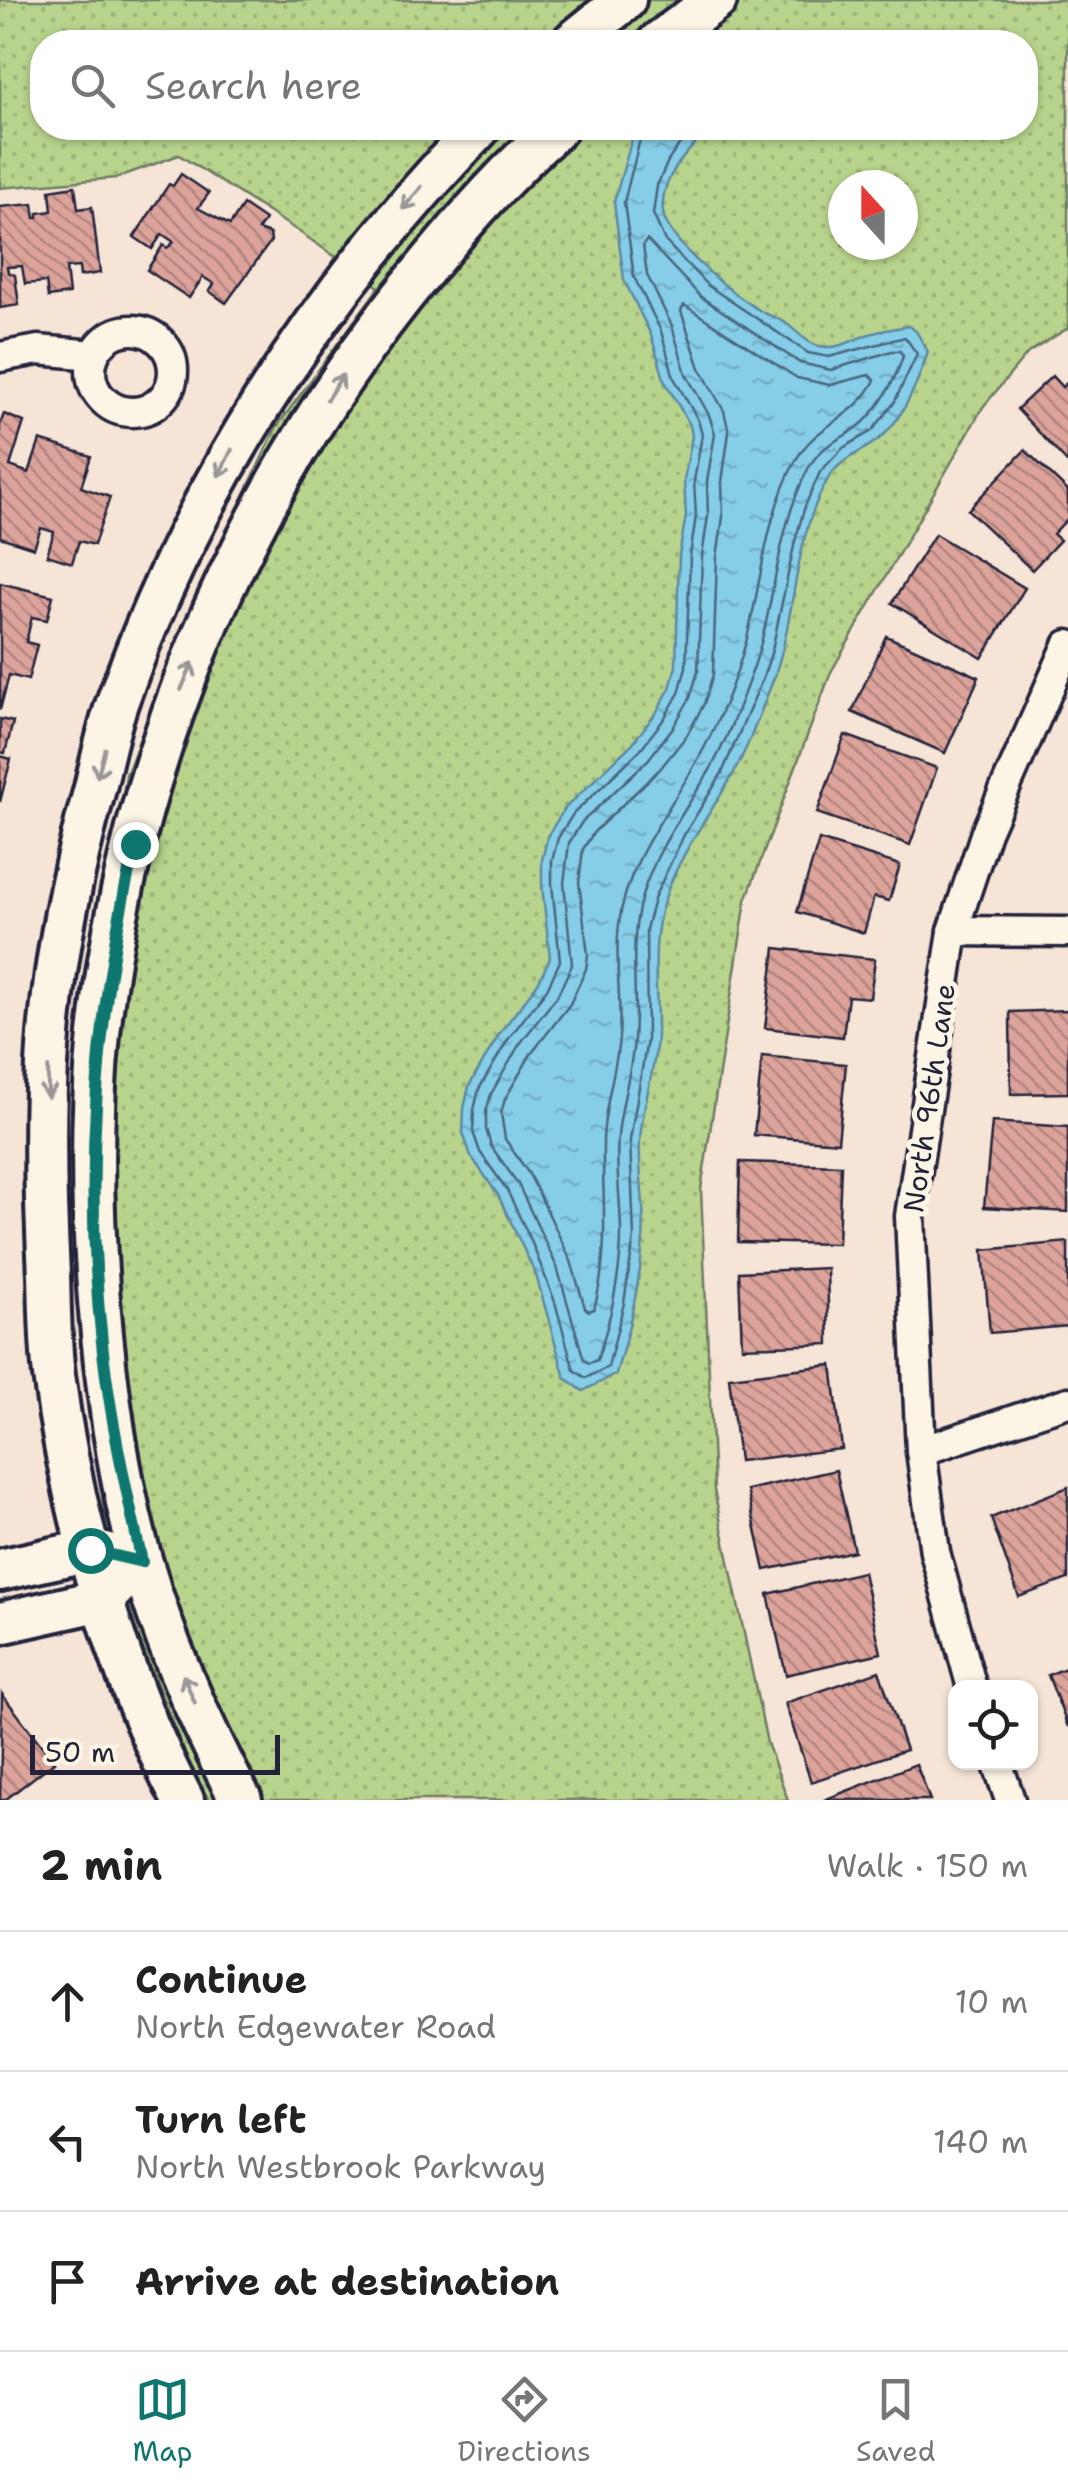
<!DOCTYPE html>
<html lang="en">
<head>
<meta charset="utf-8">
<style>
	:root { --surface:#fff; --page:#f6f6f6; --text:#222; --muted:#767676; --line:#e0e0e0; --accent:#0f766e }
	body { margin:0; font-family:"Shantell Sans",sans-serif; background:var(--page); color:var(--text) }
	.controls { position:absolute; right:30px; bottom:30px; display:grid; overflow:hidden; border-radius:20px; box-shadow:0 2px 8px #0004 }
	.controls button { width:90px; height:90px; display:grid; place-items:center; padding:0; border:0; border-bottom:2px solid var(--line); background:var(--surface); color:var(--text); font:50px sans-serif }
	.compass { position:absolute; left:828px; top:170px; width:90px; height:90px; border-radius:50%; background:var(--surface); box-shadow:0 2px 8px #0004; rotate:339deg }
	.scale { position:absolute; left:30px; bottom:25px; width:250px; box-sizing:border-box; padding-left:10px; border:5px solid #22223b; border-top:0; font-size:28px; line-height:35px; white-space:nowrap; color:#22223b; -webkit-text-stroke:8px #fcf5e5; paint-order:stroke }
	.stop { position:absolute; width:30px; height:30px; margin:-22px; border:8px solid #0f766e; border-radius:50%; background:#fff }
	.stop.end { background:#0f766e; border-color:#fff; box-shadow:0 2px 10px #0008 }
	.list { margin:0; padding:0; list-style:none }
	h2 { display:flex; justify-content:space-between; align-items:center; height:130px; margin:0; padding:0 40px; font-size:42px }
	h2 small { font-size:32px; font-weight:400; color:var(--muted) }
	.list li { display:grid; grid-template-columns:65px 1fr auto; gap:30px; align-items:center; box-sizing:border-box; height:140px; padding:0 40px; border-top:2px solid var(--line) }
	.list b { display:block; font-size:38px; white-space:nowrap }
	.list p { margin:0; font-size:32px; white-space:nowrap; color:var(--muted) }
	.list em { font-size:32px; font-style:normal; color:var(--muted) }
	.icon { flex:none; width:55px; height:55px; fill:none; stroke:currentColor; stroke-width:2; stroke-linecap:round; stroke-linejoin:round }
	.map { position:relative; flex:none; width:1068px; height:1800px; overflow:hidden }
	.search { position:absolute; background:var(--surface); box-shadow:0 2px 8px #0004; left:30px; right:30px; top:30px; height:110px; display:flex; align-items:center; gap:25px; box-sizing:border-box; padding:0 35px; border-radius:40px; color:var(--muted); font-size:38px }
	.sheet { height:550px; background:var(--surface) }
	nav { display:flex; justify-content:space-around; align-items:center; box-sizing:border-box; height:140px; border-top:2px solid var(--line); background:var(--surface); font-size:28px; color:var(--muted) }
	nav a { display:grid; justify-items:center; gap:5px }
	nav .on { color:var(--accent) }
	.map>svg:first-child { display:block }
	.grass { fill:url(#grass-dots); stroke:#6d7b64; stroke-width:2.5; fill-rule:evenodd }
	.water { fill:url(#water-ripples); stroke:#5e89a2; stroke-width:2.5 }
	.lines { fill:none; stroke-linecap:round; stroke-linejoin:round }
	.shore { stroke:#4a6680; stroke-width:2.5 }
	.building { fill:url(#building-back-hatch); stroke:#22223b; stroke-width:2.5 }
	.street-casing { stroke:#22223b; stroke-width:35 }
	.secondary-casing { stroke:#22223b; stroke-width:48 }
	.street { stroke:#fcf5e5; stroke-width:28 }
	.secondary { stroke:#fcf5e5; stroke-width:40 }
	.oneway { stroke:#9a9698 }
	.route { stroke:#0f766e; stroke-width:12 }
	.labels { text-anchor:middle; dominant-baseline:central; stroke-width:10; stroke-linejoin:round; paint-order:stroke }
	.street-label { font-size:28px; fill:#22223b; stroke:#fcf5e5 }
</style>
</head>
<body>
<div class="map">
<svg width="1068" height="1800" viewBox="0 0 1068 1800">
	<defs>
		<pattern id="grass-dots" width="8" height="8" patternUnits="userSpaceOnUse" patternTransform="scale(2.5)"><rect width="8" height="8" fill="#b8d48c"/><path d="M2 2h.1M6 6h.1" fill="none" stroke="#9eb67a" stroke-width="1.8" stroke-linecap="round"/></pattern>
		<pattern id="water-ripples" width="26" height="14" patternUnits="userSpaceOnUse" patternTransform="scale(2.5)"><rect width="26" height="14" fill="#86cde7"/><path d="M2 4q2-2 4 0t4 0M15 11q2-2 4 0t4 0" fill="none" stroke="#73b0c7"/></pattern>
		<pattern id="building-back-hatch" width="6" height="6" patternUnits="userSpaceOnUse" patternTransform="scale(2.5)"><rect width="6" height="6" fill="#dca39a"/><path d="M-1 5l2 2M0 0l6 6M5-1l2 2" fill="none" stroke="#b2847f"/></pattern>
	</defs>
	<rect width="100%" height="100%" fill="#f6e5d6"/>
	<filter id="ink" filterUnits="userSpaceOnUse"><feTurbulence type="fractalNoise" baseFrequency=".01" numOctaves="2"/><feDisplacementMap in="SourceGraphic" scale="20" xChannelSelector="R" yChannelSelector="G"/><feConvolveMatrix kernelMatrix="1 2 1 2 8 2 1 2 1" color-interpolation-filters="sRGB"/></filter>
	<g filter="url(#ink)">
		<path class="grass" d="M0,0H1068V328L1028,353L983,407L831,672L746,900L701,1189L714,1490L767,1743L788,1800H209L189,1764L111,1569L81,1319L83,1042L126,775L186,619L276,428L379,287L301,233L179,155L116,178L0,188ZM42,42H1026V128H42ZM843,185H903V245H843Z"/>
		<path class="water" d="M635,128H711C689,149 659,178 663,212C666,241 735,296 759,310C768,316 779,318 787,324C800,334 809,346 826,347C842,348 856,338 870,334C883,330 896,328 909,326L916,331L928,352C918,382 902,423 875,442C858,454 839,460 828,479C792,540 797,618 772,683C759,716 747,751 729,781C706,820 678,857 664,901C650,944 658,991 657,1036C655,1072 642,1106 640,1141C638,1174 646,1207 643,1240C640,1285 629,1330 616,1374L583,1391L565,1378L536,1275L498,1195L471,1156L463,1133L464,1109L469,1086L500,1033L538,983L550,958L542,885V860L548,835L565,808L632,744L656,713L670,688L676,666L679,555L686,516L684,480L692,436L690,425L665,382L651,335L624,280L614,202Z"/>
		<g class="lines">
			<g class="shore">
				<path d="M643,128L624,202L634,277L661,331L674,378L698,420L702,435L694,481L696,516L690,556L686,667L679,693L664,719L639,751L573,814L558,838L552,861V884L560,961L547,989L509,1038L479,1089L474,1110L473,1132L480,1152L507,1190L532,1243L555,1302L574,1370L586,1378L608,1367L624,1303L634,1237L630,1140L647,1040L646,929L655,896L684,835L722,773L763,678L772,650L795,541L805,506L820,472L843,448L872,431L894,403L917,354L905,337L829,357L808,353L707,285L665,241L653,214L657,186L668,161L681,142L697,128"/>
				<path d="M647,240L701,297L800,363L831,370L892,351H900L903,356C896,378 882,404 865,421C847,439 822,441 808,469C775,532 776,606 752,672C740,704 727,740 710,770C685,811 656,849 642,896C628,943 638,990 634,1039C632,1071 621,1103 618,1136C615,1168 621,1202 621,1234C621,1274 610,1322 597,1360L589,1363L584,1360L557,1267L518,1184L491,1146L486,1129V1112L491,1094L519,1045L557,996L572,965L564,883L569,843L582,822L648,760L674,726L690,698L698,671L702,556L708,516L707,481L715,434L709,415L686,374L672,326L647,275L643,245Z"/>
				<path d="M684,305L797,378L830,385L869,375L875,380C855,420 816,423 796,460C765,516 762,581 746,642C735,681 717,726 697,761C668,813 626,863 619,924C614,962 622,1001 619,1038C616,1073 603,1108 603,1143C602,1199 610,1254 594,1309L589,1311L585,1308L571,1261L544,1204L529,1174L505,1139L501,1113L505,1099L531,1054L570,1004L586,969L588,955L579,882L583,849L594,832L660,769L687,735L704,704L713,674L717,557L723,517L722,482L729,432L724,411L700,368L681,311Z"/>
			</g>
		</g>
		<g class="building">
			<path d="M181,174L209,193L198,208L230,225L243,205L265,220L258,230L270,234L271,241L226,303L209,291L214,284L203,277L189,298L147,270L163,245L167,248L174,242L162,234L152,249L134,237L169,184L173,186Z"/>
			<path d="M75,186L78,209L92,207L100,273L80,276L79,267L66,268L69,294L48,297L46,282L25,284L22,266L7,267L8,272L15,275L19,305L0,308V207L33,204L35,218H38V213L52,211L50,190Z"/>
			<path d="M1052,376L1062,387L1068,382V463L1017,409Z"/>
			<path d="M4,414L24,422L10,466L29,473L40,440L91,456L81,487L110,497L94,545L79,541L72,563L47,555L54,532L41,528L34,548L0,537V425Z"/>
			<path d="M1025,450L1068,491V518L1053,534L1060,540L1032,570L968,510Z"/>
			<path d="M935,534L1025,588L982,658L892,603Z"/>
			<path d="M0,583L53,596L47,620L32,617L26,642L37,645L28,680L9,675L0,710Z"/>
			<path d="M886,636L979,677L945,753L852,712Z"/>
			<path d="M0,719L13,722L5,753L0,752Z"/>
			<path d="M845,735L937,768L910,845L817,813Z"/>
			<path d="M0,756L11,759L0,802Z"/>
			<path d="M819,840L900,865L889,901L874,897L864,933L797,912Z"/>
			<path d="M775,948L875,959L870,998L848,996L843,1037L765,1028Z"/>
			<path d="M1068,1010V1093L1011,1094L1010,1012Z"/>
			<path d="M762,1056L846,1064L838,1142L754,1135Z"/>
			<path d="M992,1122L1068,1127V1212L984,1207Z"/>
			<path d="M740,1162L841,1165L838,1244L738,1242Z"/>
			<path d="M1068,1242V1326L990,1333L983,1250Z"/>
			<path d="M827,1268L829,1344L742,1347L739,1272Z"/>
			<path d="M832,1365L842,1449L739,1461L729,1377Z"/>
			<path d="M836,1470L854,1551L765,1570L747,1490Z"/>
			<path d="M1068,1487V1579L1019,1597L991,1518Z"/>
			<path d="M863,1572L881,1653L786,1675L768,1594Z"/>
			<path d="M1068,1667V1727L1048,1675Z"/>
			<path d="M879,1671L906,1750L811,1782L785,1703Z"/>
			<path d="M2,1694L54,1762L5,1800H0Z"/>
			<path d="M916,1764L930,1800H824Z"/>
		</g>
		<g class="lines">
			<g class="street-casing">
				<g id="street">
					<circle cx="132" cy="371" r="41"/>
					<path d="M0,357L38,350L94,355"/>
					<path d="M953,931L1068,932"/>
					<path d="M921,1451L1068,1402"/>
					<path d="M972,1688L935,1552L921,1451L910,1216L953,931L986,832L1068,645"/>
					<path d="M997,1762L1010,1800"/>
				</g>
			</g>
			<g class="secondary-casing">
				<g id="secondary">
					<path d="M573,42L625,0"/>
					<path d="M659,42L716,0"/>
					<path d="M0,1570L90,1550L113,1556"/>
					<path d="M0,1623L102,1600L120,1582"/>
					<path d="M183,1800C117,1676 72,1514 54,1375C50,1342 50,1308 49,1275C45,1200 43,1122 48,1048C54,961 72,872 95,788C102,759 108,728 118,700C195,484 320,292 479,128"/>
					<path d="M241,1800C202,1726 165,1644 142,1563C118,1479 106,1388 99,1300C92,1212 90,1123 99,1034C128,767 236,507 402,297C450,237 499,178 557,128"/>
				</g>
			</g>
			<use href="#street" class="street"/>
			<use href="#secondary" class="secondary"/>
		</g>
		<defs><path id="oneway-shaft" d="M-6 0H5M1.5-3L5.5 0L1.5 3" fill="none" stroke-width="1.6" stroke-linecap="round" stroke-linejoin="round" transform="scale(2.5)"/></defs>
		<g class="oneway">
			<use href="#oneway-shaft" transform="translate(412 198) rotate(130)"/>
			<use href="#oneway-shaft" transform="translate(335 387) rotate(-57)"/>
			<use href="#oneway-shaft" transform="translate(225 463) rotate(117)"/>
			<use href="#oneway-shaft" transform="translate(187 676) rotate(-67)"/>
			<use href="#oneway-shaft" transform="translate(101 763) rotate(105)"/>
			<use href="#oneway-shaft" transform="translate(48 1083) rotate(91)"/>
			<use href="#oneway-shaft" transform="translate(189 1689) rotate(-113)"/>
		</g>
	</g>
	<g class="lines" filter="url(#ink)">
		<path class="route" d="M90,1550L142,1562C127,1493 111,1423 103,1352C83,1177 95,1015 135,844"/>
	</g>
	<g class="labels">
		<g class="street-label">
			<text transform="translate(929 1098) rotate(-82)">North 96th Lane</text>
		</g>
	</g>
</svg>
<div class="controls">
<button><svg class="icon" aria-label="locate" viewBox="0 0 24 24"><circle cx="12" cy="12" r="6"/><path d="M12 2v4M12 18v4M2 12h4M18 12h4"/></svg></button>
</div>
<svg class="compass" viewBox="-18 -18 36 36"><path d="M0-13l5 13h-10z" fill="#e53935"/><path d="M0 13l5-13h-10z" fill="#767676"/></svg>
<div class="scale">50 m</div>
<div class="stop" style="left:90px;top:1550px"></div>
<div class="stop end" style="left:135px;top:844px"></div>
<div class="search"><svg class="icon" aria-label="search" viewBox="0 0 24 24"><circle cx="10" cy="10" r="6"/><path d="M15 15l6 6"/></svg>Search here</div>
</div>
<section class="sheet">
<h2>2 min<small>Walk · 150 m</small></h2>
<ul class="list">
<li><svg class="icon" aria-label="ahead" viewBox="0 0 24 24"><path d="M12 20V5M6 11l6-6 6 6"/></svg><div><b>Continue</b><p>North Edgewater Road</p></div><em>10 m</em></li>
<li><svg class="icon" aria-label="left" viewBox="0 0 24 24"><path d="M17 20v-9H6M10 6l-5 5 5 5"/></svg><div><b>Turn left</b><p>North Westbrook Parkway</p></div><em>140 m</em></li>
<li><svg class="icon" aria-label="arrive" viewBox="0 0 24 24"><path d="M6 21V4h12l-3 4 3 4H6"/></svg><div><b>Arrive at destination</b></div></li>
</ul>
</section>
<nav>
<a class="on"><svg class="icon" aria-label="map" viewBox="0 0 24 24"><path d="M3 6l6-2 6 2 6-2v14l-6 2-6-2-6 2zM9 4v14M15 6v14"/></svg>Map</a>
<a><svg class="icon" aria-label="directions" viewBox="0 0 24 24"><path d="M12 3l9 9-9 9-9-9zM9 14v-3h6M13 9l2 2-2 2"/></svg>Directions</a>
<a><svg class="icon" aria-label="saved" viewBox="0 0 24 24"><path d="M7 4h10v16l-5-4-5 4z"/></svg>Saved</a>
</nav>
</body>
</html>
